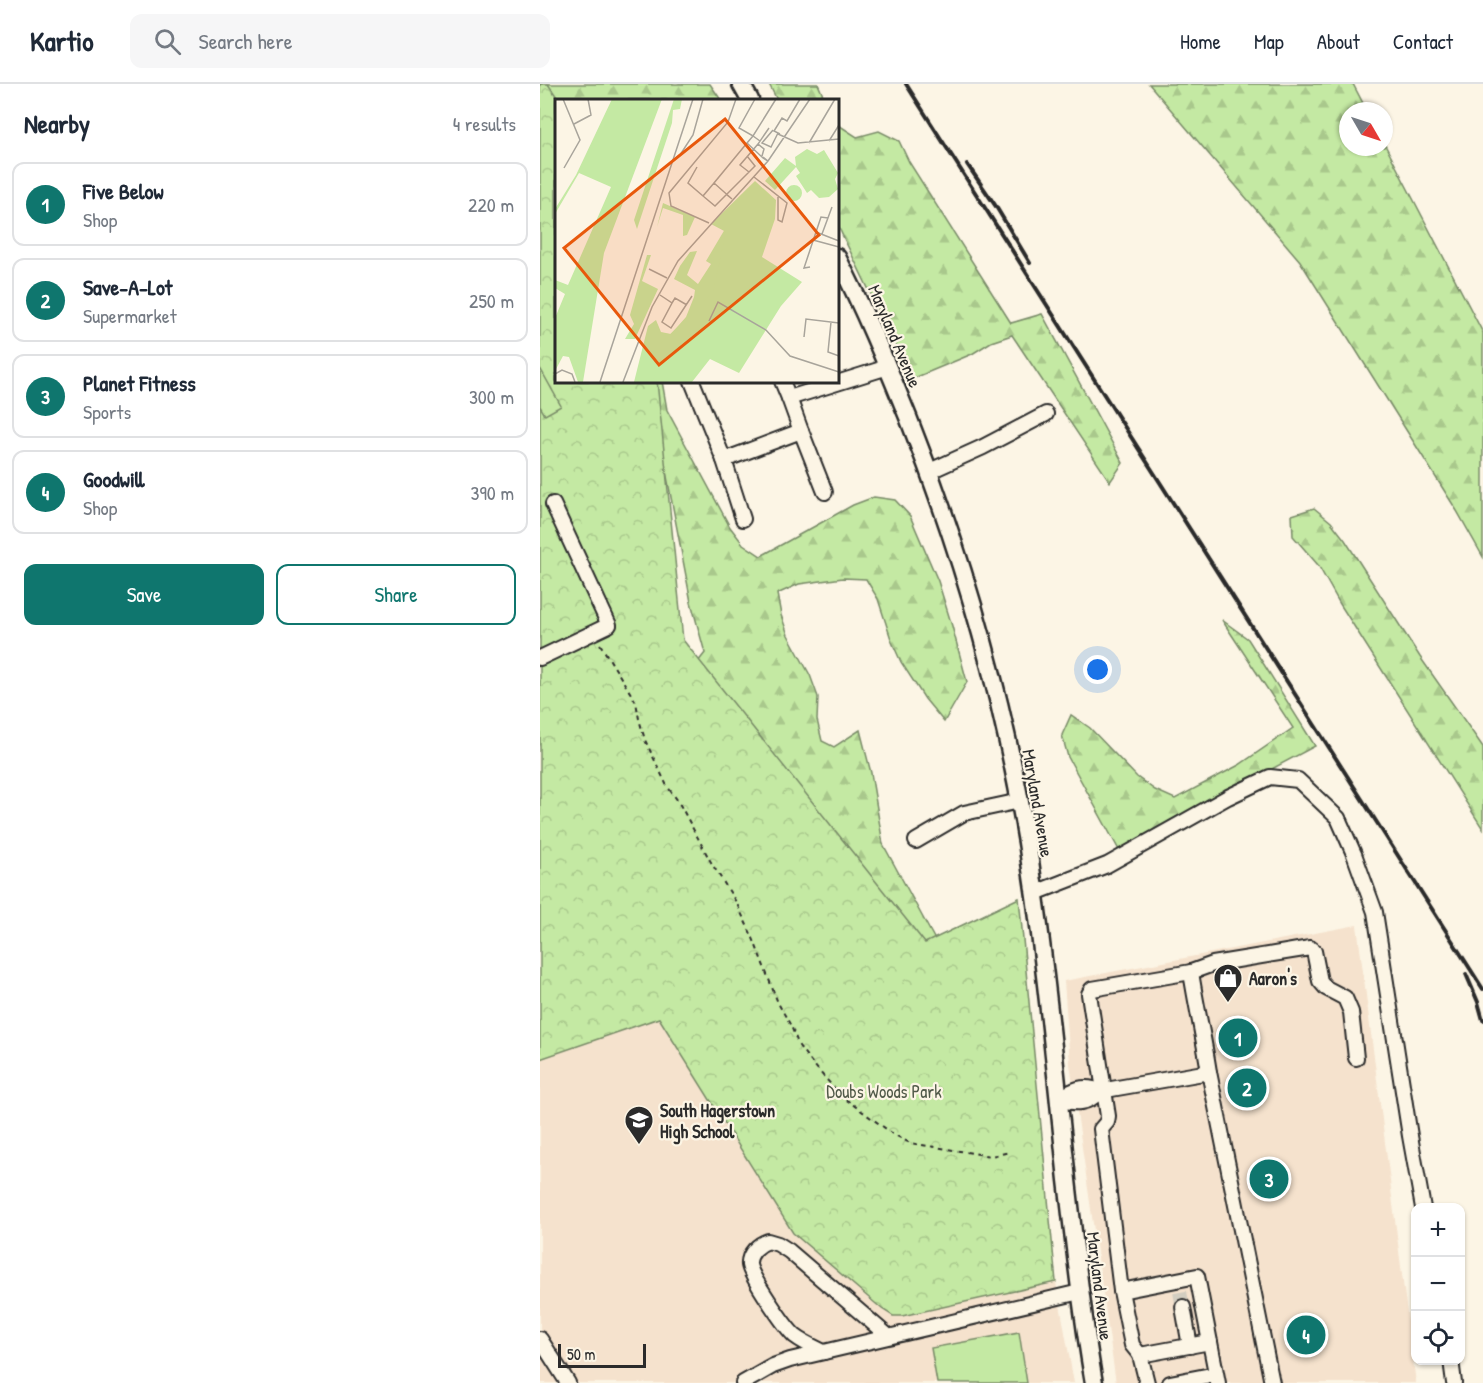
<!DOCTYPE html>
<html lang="en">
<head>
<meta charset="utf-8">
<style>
	:root { --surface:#fff; --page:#f6f6f7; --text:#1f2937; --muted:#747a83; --line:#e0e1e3; --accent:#0f766e }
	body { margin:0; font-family:"Patrick Hand",sans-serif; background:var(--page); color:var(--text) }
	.controls { position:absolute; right:18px; bottom:18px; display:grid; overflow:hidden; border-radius:12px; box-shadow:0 2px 4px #0004 }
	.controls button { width:54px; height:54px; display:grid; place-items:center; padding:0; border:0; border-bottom:2px solid var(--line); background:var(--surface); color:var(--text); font:30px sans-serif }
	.compass { position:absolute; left:799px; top:18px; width:54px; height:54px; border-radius:50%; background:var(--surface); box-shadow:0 2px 4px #0004; rotate:129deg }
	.scale { position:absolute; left:18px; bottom:15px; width:88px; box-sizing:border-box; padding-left:6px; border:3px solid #2b2b2b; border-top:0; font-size:16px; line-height:21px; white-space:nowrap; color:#2b2b2b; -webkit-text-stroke:4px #fcf5e5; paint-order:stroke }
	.you { position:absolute; left:558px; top:586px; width:21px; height:21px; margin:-15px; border:4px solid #fff; border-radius:50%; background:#1a73e8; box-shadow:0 0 0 9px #1a73e833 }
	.badge { display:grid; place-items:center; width:39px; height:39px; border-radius:50%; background:var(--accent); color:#fff; font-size:20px; font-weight:700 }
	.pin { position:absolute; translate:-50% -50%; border:3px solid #fff; box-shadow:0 2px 6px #0006 }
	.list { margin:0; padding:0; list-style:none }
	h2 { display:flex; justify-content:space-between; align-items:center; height:78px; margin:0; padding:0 24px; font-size:26px }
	h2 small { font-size:20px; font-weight:400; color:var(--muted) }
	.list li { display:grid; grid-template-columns:39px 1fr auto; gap:18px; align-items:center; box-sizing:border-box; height:84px; margin:0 12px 12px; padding:0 12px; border:2px solid var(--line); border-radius:12px }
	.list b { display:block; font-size:22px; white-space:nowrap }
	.list p { margin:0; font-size:20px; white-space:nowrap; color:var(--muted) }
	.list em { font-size:20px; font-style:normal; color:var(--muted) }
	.actions { display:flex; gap:12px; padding:18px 24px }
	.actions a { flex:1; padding:14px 0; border:2px solid var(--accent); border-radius:12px; text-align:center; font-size:21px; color:var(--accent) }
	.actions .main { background:var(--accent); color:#fff }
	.icon { flex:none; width:33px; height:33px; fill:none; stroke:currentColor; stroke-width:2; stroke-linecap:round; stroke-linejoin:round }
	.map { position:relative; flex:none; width:943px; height:1299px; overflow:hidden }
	header { display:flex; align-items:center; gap:36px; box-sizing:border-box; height:84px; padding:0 30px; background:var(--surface); border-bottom:2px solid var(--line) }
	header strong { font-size:28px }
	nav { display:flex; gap:33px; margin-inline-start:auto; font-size:21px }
	.search { width:420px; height:54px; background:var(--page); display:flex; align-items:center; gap:15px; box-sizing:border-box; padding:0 21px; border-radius:12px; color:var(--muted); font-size:22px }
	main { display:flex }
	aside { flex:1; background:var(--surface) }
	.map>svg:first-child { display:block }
	.built { fill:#f5e2cd }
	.forest { fill:url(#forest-firs); stroke:#788a67; stroke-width:1.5 }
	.park { fill:url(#park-crowns); stroke:#788a67; stroke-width:1.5 }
	.pitch { fill:#c4e9a3; stroke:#788a67; stroke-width:1.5 }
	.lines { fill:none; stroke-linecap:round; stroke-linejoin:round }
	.minor-tunnel { stroke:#d2cdc0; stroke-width:14; stroke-dasharray:14 7; stroke-linecap:butt }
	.minor-casing { stroke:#2b2b2b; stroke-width:18 }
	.major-casing { stroke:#2b2b2b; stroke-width:21 }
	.path { stroke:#2b2b2b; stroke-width:2; stroke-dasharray:4.5 4.5; stroke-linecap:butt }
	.minor { stroke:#fcf5e5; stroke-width:14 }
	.major { stroke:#fcf5e5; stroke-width:16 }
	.rail { stroke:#2b2b2b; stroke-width:4 }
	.labels { text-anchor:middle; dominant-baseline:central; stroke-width:4.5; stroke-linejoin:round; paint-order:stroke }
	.street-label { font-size:18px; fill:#2b2b2b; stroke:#fcf5e5 }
	.poi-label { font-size:18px; font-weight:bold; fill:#2b2b2b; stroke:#fcf5e5; text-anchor:start }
	.park-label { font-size:18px; fill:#515a49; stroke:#fcf5e5 }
	.inset-road { fill:none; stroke:#a8a49b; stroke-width:1.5 }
	.view { fill:#e8590c; fill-opacity:0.15; stroke:#e8590c; stroke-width:3 }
	.inset-edge { fill:none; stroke:#2b2b2b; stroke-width:3 }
</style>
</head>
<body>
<header>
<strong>Kartio</strong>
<div class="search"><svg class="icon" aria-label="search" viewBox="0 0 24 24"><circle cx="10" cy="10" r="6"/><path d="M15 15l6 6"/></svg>Search here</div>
<nav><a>Home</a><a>Map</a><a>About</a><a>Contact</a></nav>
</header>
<main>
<aside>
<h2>Nearby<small>4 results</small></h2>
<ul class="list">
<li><span class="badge">1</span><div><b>Five Below</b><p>Shop</p></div><em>220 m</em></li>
<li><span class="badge">2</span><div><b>Save-A-Lot</b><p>Supermarket</p></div><em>250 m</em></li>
<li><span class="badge">3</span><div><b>Planet Fitness</b><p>Sports</p></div><em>300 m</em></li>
<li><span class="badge">4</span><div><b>Goodwill</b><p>Shop</p></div><em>390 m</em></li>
</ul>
<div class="actions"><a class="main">Save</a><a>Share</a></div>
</aside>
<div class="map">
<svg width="943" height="1299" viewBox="0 0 943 1299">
	<defs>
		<pattern id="forest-firs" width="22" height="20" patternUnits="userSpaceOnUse" patternTransform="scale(1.5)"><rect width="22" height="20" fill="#c4e9a3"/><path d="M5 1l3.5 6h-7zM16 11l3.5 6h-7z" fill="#a9c88c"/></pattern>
		<pattern id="park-crowns" width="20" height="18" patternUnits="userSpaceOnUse" patternTransform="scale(1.5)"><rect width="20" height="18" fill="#c4e9a3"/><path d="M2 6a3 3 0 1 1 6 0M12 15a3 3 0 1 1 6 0" fill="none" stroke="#a9c88c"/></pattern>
	</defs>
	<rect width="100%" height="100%" fill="#fcf5e5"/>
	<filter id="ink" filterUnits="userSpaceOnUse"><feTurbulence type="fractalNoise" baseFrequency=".0167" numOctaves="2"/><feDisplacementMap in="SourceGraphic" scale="12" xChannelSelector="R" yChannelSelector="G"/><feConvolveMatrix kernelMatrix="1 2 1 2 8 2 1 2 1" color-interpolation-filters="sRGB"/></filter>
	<g filter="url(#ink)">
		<g class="built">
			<path d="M817,841L876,1299H576L530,980L524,897Z"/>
			<path d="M119,934L253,1149L353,1232H362L516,1198L534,1299H0V975Z"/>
		</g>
		<g class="forest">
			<path d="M0,0H170L181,16H16Z"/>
			<path d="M229,0H278L285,16H237Z"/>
			<path d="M609,0H813L827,27H808V63H844V59L943,249V473L917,427L760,177Z"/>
			<path d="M297,40L317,53L339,47L359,57L369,78L471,239L502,230L583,379L570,398L472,251L451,258L432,270L372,295L297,140Z"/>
			<path d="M88,297H122L127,326L190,443L203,460L221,472L313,421L334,413L355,416L370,432L398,497L412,542L427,598L404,638L385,615L361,578L352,558L338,515L326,495L303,494L259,500L237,510L241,531L248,551L270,591L278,613L277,636L282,657L294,663L320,646L331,689L343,760L401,867L0,825L150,588L165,569L151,518L117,340Z"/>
			<path d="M774,424L791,438L805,456L880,573L943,663V745L800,520L778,481L753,452L752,431Z"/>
			<path d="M682,536L708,555L775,662L579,766L528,673L522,651L531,631L550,644L597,693L615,706L635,715L699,681L753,644Z"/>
		</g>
		<path class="park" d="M0,0H8L19,16H16V297H117L143,556L385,859L479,814L516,1198L362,1232H353L342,1225L253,1149L119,934L0,975Z"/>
		<g class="pitch">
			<path d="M0,284L21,322L5,331L0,322Z"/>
			<path d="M479,1248L487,1299H397L391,1264Z"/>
		</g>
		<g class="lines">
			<path class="minor-tunnel" d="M640,1208L643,1223"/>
			<g class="minor-casing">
				<g id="minor">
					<path d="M152,297L184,376L203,435"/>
					<path d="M242,297L249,314L348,283"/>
					<path d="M261,347L285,408"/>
					<path d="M184,376L261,347L249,314"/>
					<path d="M390,387L443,363L506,330"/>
					<path d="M0,574L69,541L13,420"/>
					<path d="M376,757L424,729L480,717"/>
					<path d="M495,809L567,781L688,713L730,693L758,696L798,734L814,770L835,828L870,1052L883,1124"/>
					<path d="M651,888L673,880L770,864L774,867L780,897L786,904L805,914L811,928L816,974"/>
					<path d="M669,988C664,955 656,921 651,888L552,905L549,910L568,1032L567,1038L561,1045L581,1207L592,1261L600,1271L670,1258"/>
					<path d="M560,1007C547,1021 536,1020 518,1015C533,1006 543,1000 560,1007L669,988L732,1299"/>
					<path d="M581,1207L657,1192L678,1299"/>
					<path d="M643,1223L650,1262"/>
					<path d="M348,1252L249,1167L238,1160L228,1157C219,1160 208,1169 209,1181C211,1193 245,1243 255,1252C264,1259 274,1263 284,1268L540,1208"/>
					<path d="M0,1255L28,1299"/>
					<path d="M600,1271L607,1299"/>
					<path d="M911,1276L914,1299"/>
					<path d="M203,1299L233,1282L250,1276L284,1268"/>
					<path d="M630,1299L676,1290"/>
				</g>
			</g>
			<g class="major-casing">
				<g id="major">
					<path d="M201,0L210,16"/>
					<path d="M297,173C324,225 346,279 368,333C429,487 473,648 495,812C508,906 517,1001 527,1096C535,1164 542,1232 554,1299"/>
				</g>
			</g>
			<path class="path" d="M60,560L96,618L99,635L105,656L127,702L138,717L172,780L196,818L213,854L238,919L251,942L259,962L268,974L285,994L304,1014L353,1050L370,1059L451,1072L470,1068"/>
			<use href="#minor" class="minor"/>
			<use href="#major" class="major"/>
			<g class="rail">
				<path d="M366,0L943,905"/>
				<path d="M427,80L455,121L490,179"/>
				<path d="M926,890L938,918L943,936"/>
			</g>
		</g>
	</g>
	<defs>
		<g id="shop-pin" transform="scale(1.5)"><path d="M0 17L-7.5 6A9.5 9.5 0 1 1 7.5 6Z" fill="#2b2b2b" stroke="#fcf5e5"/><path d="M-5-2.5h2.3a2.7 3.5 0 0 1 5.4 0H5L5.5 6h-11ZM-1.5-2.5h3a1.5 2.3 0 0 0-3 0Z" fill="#fff"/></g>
		<g id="school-pin" transform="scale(1.5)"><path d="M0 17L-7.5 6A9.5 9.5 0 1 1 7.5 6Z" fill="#2b2b2b" stroke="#fcf5e5"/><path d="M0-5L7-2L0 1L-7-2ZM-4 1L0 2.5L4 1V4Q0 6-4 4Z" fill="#fff"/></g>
	</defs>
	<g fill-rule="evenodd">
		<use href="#shop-pin" x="688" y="894"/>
		<use href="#school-pin" x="99" y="1036"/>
	</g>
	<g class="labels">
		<g class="street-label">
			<text transform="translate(355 252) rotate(67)">Maryland Avenue</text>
			<text transform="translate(498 719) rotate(80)">Maryland Avenue</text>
			<text transform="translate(560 1202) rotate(83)">Maryland Avenue</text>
		</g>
		<g class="poi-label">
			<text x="709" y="894">Aaron's</text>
			<text x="120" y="1026">South Hagerstown<tspan x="120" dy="21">High School</tspan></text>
		</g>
		<g class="park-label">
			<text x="344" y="1007">Doubs Woods Park</text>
		</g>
	</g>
	<g transform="translate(15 15)">
		<rect width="284" height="284" fill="#fcf5e5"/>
		<path d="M57,0H107L49,154L28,283H23L14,258L8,257L0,272V219L10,195L0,189V181L13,186L56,88L24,74L0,115V110L21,76ZM119,0H127L125,10L118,11L117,24L82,130L79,121ZM108,104L140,118L132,136L128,137V116L108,109L102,128ZM170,130H174L171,242L133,283H79L93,227L101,221L106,233L116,235L131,218L139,198L140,191L119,180L125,167L135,153L142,152L132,176L143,185L156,165L151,162ZM92,156H96L87,182L103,190L80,240H70L79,225L75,216Z" fill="#c4e9a3"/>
		<path d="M200,82L221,101L220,120L207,158L247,183L226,207L184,274L155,260L137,283H97L107,253L102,248L158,193L171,133L156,125Z" fill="#c4e9a3"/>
		<path d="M252,50L262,55L269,51L283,74L280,80L283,90L274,98L264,99L256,91L252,94L241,77L245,74L241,68L220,91L210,82L230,59L241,67L240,58ZM231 94a8 8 0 1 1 16 0a8 8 0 1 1-16 0Z" fill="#c4e9a3"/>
		<path class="inset-road" d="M8,0L25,41L9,69M200,0L184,29L198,37L221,0M19,25L36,16L33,0M218,31L207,44L216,48L223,34M223,35L243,44L284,40M225,35L219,32L227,19L232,22L245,0M205,42L198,37L192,44L208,59L213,62L208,58M274,42L284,26M254,44L280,0M125,56L138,36L148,0M207,57L209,50L203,45L214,29M142,68L133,84L148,97M194,73L185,66L203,45M199,78L232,104L227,123L223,121V98M159,84L148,97L160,107L200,67L192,57M172,96L177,100L159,84L192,44M154,124L116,107L114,94L173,23L181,0M261,133L284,142M267,135L277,108M258,141L284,148M255,168L249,169L266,118L273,119M94,170L112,179M105,196L117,204L107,223L116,229L137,197M117,204L120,199L132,206M154,222L163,203L211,231L235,257L284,273M276,223L273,253L284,257M249,238L251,220L284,224M0,275L7,271L17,275L20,283M45,283L138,0M68,283L97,208L123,162L213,62L255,0"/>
		<path class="view" d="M170,20L264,136L104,266L9,149Z"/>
		<rect width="284" height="284" class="inset-edge"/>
	</g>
</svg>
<div class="controls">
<button>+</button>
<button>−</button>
<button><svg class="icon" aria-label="locate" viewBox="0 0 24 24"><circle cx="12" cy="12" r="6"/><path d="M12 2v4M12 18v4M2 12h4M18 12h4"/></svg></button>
</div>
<svg class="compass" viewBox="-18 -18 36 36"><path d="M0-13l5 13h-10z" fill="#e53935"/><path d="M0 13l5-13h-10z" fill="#747a83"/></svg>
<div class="scale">50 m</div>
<div class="you"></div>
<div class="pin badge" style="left:698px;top:954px">1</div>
<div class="pin badge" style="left:707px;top:1004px">2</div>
<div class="pin badge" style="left:729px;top:1095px">3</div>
<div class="pin badge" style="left:766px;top:1251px">4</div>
</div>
</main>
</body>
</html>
